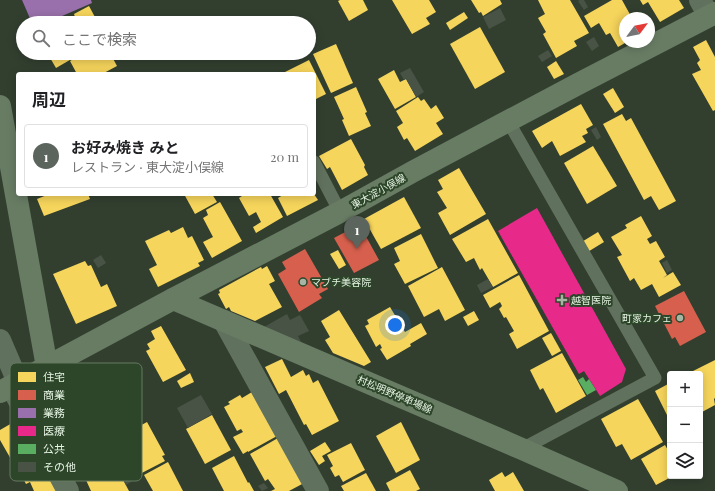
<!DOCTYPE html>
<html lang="ja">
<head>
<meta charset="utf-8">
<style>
	:root { --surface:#fff; --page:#f2f2f2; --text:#202124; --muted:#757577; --line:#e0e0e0; --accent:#5c645e }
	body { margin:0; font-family:"Playfair Display","Noto Sans JP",serif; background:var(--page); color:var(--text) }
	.controls { position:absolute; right:12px; bottom:12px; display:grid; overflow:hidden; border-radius:4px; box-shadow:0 2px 10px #0003 }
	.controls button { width:36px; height:36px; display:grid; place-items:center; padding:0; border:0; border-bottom:1px solid var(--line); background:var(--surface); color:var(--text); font:20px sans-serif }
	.compass { position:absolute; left:619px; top:12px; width:36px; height:36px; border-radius:50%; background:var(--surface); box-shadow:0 2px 10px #0003; rotate:58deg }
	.you { position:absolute; left:395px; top:325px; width:14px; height:14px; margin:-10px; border:3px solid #fff; border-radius:50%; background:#1a73e8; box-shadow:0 0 0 6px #1a73e833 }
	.badge { display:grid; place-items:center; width:26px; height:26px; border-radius:50%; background:var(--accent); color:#fff; font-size:13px; font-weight:700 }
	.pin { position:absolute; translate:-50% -33px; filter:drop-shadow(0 1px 2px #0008) }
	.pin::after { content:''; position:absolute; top:21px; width:14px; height:12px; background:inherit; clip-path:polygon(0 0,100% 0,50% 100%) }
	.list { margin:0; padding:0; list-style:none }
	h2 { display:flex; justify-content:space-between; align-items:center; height:52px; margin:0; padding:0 16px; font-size:17px }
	h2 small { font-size:13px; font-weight:400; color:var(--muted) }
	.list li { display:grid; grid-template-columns:26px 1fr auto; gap:12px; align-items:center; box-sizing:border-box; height:64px; margin:0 8px 8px; padding:0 8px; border:1px solid var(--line); border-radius:4px }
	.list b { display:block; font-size:15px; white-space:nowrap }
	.list p { margin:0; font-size:13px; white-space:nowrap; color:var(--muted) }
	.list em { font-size:13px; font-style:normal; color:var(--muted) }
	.icon { flex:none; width:22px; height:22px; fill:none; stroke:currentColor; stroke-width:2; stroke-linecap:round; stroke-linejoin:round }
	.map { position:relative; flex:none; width:715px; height:491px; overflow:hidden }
	.search { position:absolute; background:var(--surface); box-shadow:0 2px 10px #0003; left:16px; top:16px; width:300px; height:44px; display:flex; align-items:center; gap:10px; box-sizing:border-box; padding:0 14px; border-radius:22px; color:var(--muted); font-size:15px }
	.panel { position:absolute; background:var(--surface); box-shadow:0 2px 10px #0003; left:16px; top:72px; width:300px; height:124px; border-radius:4px }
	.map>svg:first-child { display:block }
	.homes { fill:#f6d55c }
	.shops { fill:#d6604d }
	.offices { fill:#9970ab }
	.health { fill:#e7298a }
	.public { fill:#5aae61 }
	.building { fill:#485346 }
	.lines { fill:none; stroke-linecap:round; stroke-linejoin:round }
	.lane { stroke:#60715d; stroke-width:13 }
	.street { stroke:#60715d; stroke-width:22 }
	.secondary { stroke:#687c64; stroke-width:22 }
	.poi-dot { fill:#a6b5a4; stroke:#2d4529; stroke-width:1.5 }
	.labels { text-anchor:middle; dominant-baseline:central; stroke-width:4; stroke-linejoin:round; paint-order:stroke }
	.street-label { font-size:10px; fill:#e5f4e3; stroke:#2d4529 }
	.poi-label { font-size:10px; fill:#e5f4e3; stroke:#2d4529; text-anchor:start }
	.key { fill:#2d4529; stroke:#647a61; stroke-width:1 }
	.key-label { font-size:11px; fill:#e5f4e3 }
</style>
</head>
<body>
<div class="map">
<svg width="715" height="491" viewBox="0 0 715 491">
	<rect width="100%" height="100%" fill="#323f2f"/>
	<g class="homes">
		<path d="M340,0H363L368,10L349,21L338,1Z"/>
		<path d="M392,0H429L436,12L426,18L430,24L412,34Z"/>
		<path d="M471,0H500L502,4L483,16L481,12L479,13Z"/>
		<path d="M538,0H570L589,33L574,41L577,46L556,58L543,34L546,32L538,18L545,14Z"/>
		<path d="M612,0H622L632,18H625V43L618,47L610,33L606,35L599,23L591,28L584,16Z"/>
		<path d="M640,0H679L684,8L660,22L648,2L643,5Z"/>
		<path d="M89,6L96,19L94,21L95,23H65L75,17L74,14Z"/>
		<path d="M464,12L468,18L450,30L446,23Z"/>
		<path d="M480,27L505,72L475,89L450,44Z"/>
		<path d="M706,40L715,57V110L713,111L692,74L701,70L697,63L700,60L693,47Z"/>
		<path d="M336,44L353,83L331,93L313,54Z"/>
		<path d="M55,53H82L56,68L49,56Z"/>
		<path d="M84,53H98V54L100,53H105L107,55L110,53L117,66L102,74H77L70,61Z"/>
		<path d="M309,60L326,94L314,100V74H287L285,72Z"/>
		<path d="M556,61L564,74L554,79L547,67Z"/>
		<path d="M394,70L400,82L406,79L416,97L395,109L378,79Z"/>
		<path d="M356,87L367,112L365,113L371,126L349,136L342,120L344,119L334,97Z"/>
		<path d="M613,88L624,107L615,113L603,94Z"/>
		<path d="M418,97L421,101L424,99L431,109L436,105L444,118L436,123L443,134L415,151L407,138L404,140L397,127L403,123L396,111Z"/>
		<path d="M581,104L593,125L586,129L588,133L582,136L586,142L560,156L552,141L542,148L532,131Z"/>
		<path d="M622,114L626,121L631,118L676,201L659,210L651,196L644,200L603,124Z"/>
		<path d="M351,139L365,165L364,167L368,175L342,190L330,167L327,169L319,156Z"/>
		<path d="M593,146L617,186L587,204L564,163Z"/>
		<path d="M459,168L486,214L450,235L438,213L447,208L437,192L443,189L438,180Z"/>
		<path d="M47,194H88L90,199L44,216L37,199L47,195Z"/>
		<path d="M184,194H212L217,202L195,214Z"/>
		<path d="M245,194H270L283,217L256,233L253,227L261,222L256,212L249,216L239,198Z"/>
		<path d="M283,194H314L318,200L287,216L278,198L283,195Z"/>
		<path d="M404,197L421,228L381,249L364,219Z"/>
		<path d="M220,202L242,241L212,258L203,242L213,237L203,218L208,215L206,210Z"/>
		<path d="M641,216L652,236L647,239L650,244L656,241L665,257L659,261L667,275L663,278L673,272L681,285L659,297L652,284L641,290L634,278L630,281L617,257L622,255L611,237L627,228L625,225Z"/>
		<path d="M488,219L518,273L493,287L482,268L480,270L474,258L466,262L452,239Z"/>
		<path d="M183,227L188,238L192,236L204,260L198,263L200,266L158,287L149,269L157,265L145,241L169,230L171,233Z"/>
		<path d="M598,232L604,242L586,253L580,243Z"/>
		<path d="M421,234L438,268L405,284L394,264L400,261L394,248Z"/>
		<path d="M338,250L346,265L339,269L330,254Z"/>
		<path d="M85,261L88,266L91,265L101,287L107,284L117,306L76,324L53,274Z"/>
		<path d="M267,266L275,281L269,284L282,307L255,321L231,311L229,307L226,309L218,294L220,293L219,290L261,267L262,269Z"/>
		<path d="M442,267L465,310L445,321L439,309L424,317L408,286Z"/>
		<path d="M519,275L549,331L517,349L509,334L514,331L506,317L504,318L499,309L502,306L500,302L490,308L483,295Z"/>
		<path d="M390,307L405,332L421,323L427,334L410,344L411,346L387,360L380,349L382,348L380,344L376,347L365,326L369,324L367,320Z"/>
		<path d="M339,310L371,362L364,366L333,353L325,340L330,337L321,321Z"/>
		<path d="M474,311L479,320L468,326L463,317Z"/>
		<path d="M161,326L186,370L163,382L146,351L150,349L147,344L155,339L151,331Z"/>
		<path d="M551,333L561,351L552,356L542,338Z"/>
		<path d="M562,353L586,396L556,413L543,388L540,390L530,370Z"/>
		<path d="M282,359L291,377L303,370L306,376L309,374L313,383L318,380L339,421L312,435L306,424L304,425L286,390L279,394L265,367Z"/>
		<path d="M715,360V398L714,399L715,405L702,412L700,408V374H687Z"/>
		<path d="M190,373L194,382L181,388L177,381Z"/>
		<path d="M670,383V421L655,391Z"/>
		<path d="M252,392L277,436L248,452V451L243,454L233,437L243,432L241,429L237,431L224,407L230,404L228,402L240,395L242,398Z"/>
		<path d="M638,399L663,442L631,460L622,444L616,447L601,419Z"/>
		<path d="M212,415L231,450L205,464L186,429Z"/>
		<path d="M19,419L59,491H34L30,482L26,484L17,467L16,468L0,440V430Z"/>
		<path d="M147,422L165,455L162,456L165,461L134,477L114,440Z"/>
		<path d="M401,422L420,460L396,473L376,436Z"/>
		<path d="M278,438L304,483L289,491H271L275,489L268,479L265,481L250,454Z"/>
		<path d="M325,442L331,451L322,456L325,461L319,465L310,451Z"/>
		<path d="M351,443L365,470L343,482L339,475L335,477L330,468L333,466L327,455Z"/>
		<path d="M665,445L670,454V476H673L656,485L641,459Z"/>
		<path d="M234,456L248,483L249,482L254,491H224L212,468Z"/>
		<path d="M168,462L183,491H153L144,475Z"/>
		<path d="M115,465L129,491H91L86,480Z"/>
		<path d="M410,470L420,489L416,491H390L386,483Z"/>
		<path d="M502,472L505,477L513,472L524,491H495L489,480Z"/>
		<path d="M366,473L376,491H344L341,486Z"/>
	</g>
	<g class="shops">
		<path d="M358,222L379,260L354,273L334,238L349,230L348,227Z"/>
		<path d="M305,249L328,289L319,294L322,298L299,312L278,274L286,269L282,262Z"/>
		<path d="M684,291L706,332L680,346L675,337L672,339L655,306Z"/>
	</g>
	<path class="offices" d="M22,0H91L92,3L46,23H32Z"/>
	<path class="health" d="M537,208L626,369L622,382L600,396L584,371L579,374L498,231Z"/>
	<path class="public" d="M583,377L586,382L589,379L596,390L587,395L578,380Z"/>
	<g class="building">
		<path d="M580,0H584L588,7L584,10L578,1Z"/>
		<path d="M500,8L506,20L489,29L483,17Z"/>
		<path d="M594,37L599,46L592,51L586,42Z"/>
		<path d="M548,50L552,56L542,62L538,56Z"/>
		<path d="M410,68L424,92L416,97L406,79L404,80L400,73Z"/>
		<path d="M596,127L601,137L597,140L591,130Z"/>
		<path d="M101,255L106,263L98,268L93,260Z"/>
		<path d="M667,260L672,270L667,273L662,263Z"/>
		<path d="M488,279L493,287L481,293L477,285Z"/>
		<path d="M287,314L290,320L300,315L309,331L298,336L301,342L264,327Z"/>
		<path d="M201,395L212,414L188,428L177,408Z"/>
		<path d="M130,472L134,480L126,485L122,477Z"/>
		<path d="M264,483L268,488L262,491L258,486Z"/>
	</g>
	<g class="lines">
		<g class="lane">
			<path d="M508,121L655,378L522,449"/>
			<path d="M314,162L340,212"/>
		</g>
		<g class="street">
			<path d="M700,0L709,16"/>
			<path d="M224,321L318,491"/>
			<path d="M0,340L18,382"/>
			<path d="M11,386L68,491"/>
		</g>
		<g class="secondary">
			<path d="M0,106L47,367"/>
			<path d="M173,299L522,449L617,491"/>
			<path d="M0,392L173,299L340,212L414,171L578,84L715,13"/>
		</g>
	</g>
	<g class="poi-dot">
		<circle cx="303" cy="282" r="4"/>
		<path d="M560 294h4v4h4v4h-4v4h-4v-4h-4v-4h4z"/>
		<circle cx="680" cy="318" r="4"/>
	</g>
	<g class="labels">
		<g class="street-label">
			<text transform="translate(378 191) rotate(-29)">東大淀小俣線</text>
			<text transform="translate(395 394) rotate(23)">村松明野停車場線</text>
		</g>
		<g class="poi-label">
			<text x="311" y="282">マブチ美容院</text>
			<text x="571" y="300">越智医院</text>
			<text x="672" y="318" text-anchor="end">町家カフェ</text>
		</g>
	</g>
	<rect x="10" y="363" width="132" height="118" rx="6" class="key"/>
	<rect x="18" y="372" width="18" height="10" fill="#f6d55c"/>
	<rect x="18" y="390" width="18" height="10" fill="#d6604d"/>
	<rect x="18" y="408" width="18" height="10" fill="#9970ab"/>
	<rect x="18" y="426" width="18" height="10" fill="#e7298a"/>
	<rect x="18" y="444" width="18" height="10" fill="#5aae61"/>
	<rect x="18" y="462" width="18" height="10" fill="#485346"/>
	<g class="key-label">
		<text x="43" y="381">住宅</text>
		<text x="43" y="399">商業</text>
		<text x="43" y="417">業務</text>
		<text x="43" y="435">医療</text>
		<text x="43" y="453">公共</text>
		<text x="43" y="471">その他</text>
	</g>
</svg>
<div class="controls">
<button>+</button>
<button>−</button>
<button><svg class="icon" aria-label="layers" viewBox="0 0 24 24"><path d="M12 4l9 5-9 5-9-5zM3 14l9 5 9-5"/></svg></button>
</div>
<svg class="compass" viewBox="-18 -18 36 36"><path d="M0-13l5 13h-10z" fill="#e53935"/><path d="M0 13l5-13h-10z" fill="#757577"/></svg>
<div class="you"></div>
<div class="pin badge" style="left:357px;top:249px">1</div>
<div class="search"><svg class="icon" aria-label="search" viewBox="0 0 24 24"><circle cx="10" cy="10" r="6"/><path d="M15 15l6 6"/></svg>ここで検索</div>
<section class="panel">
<h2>周辺<small></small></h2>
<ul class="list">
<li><span class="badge">1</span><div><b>お好み焼き みと</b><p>レストラン · 東大淀小俣線</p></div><em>20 m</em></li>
</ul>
</section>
</div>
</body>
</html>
